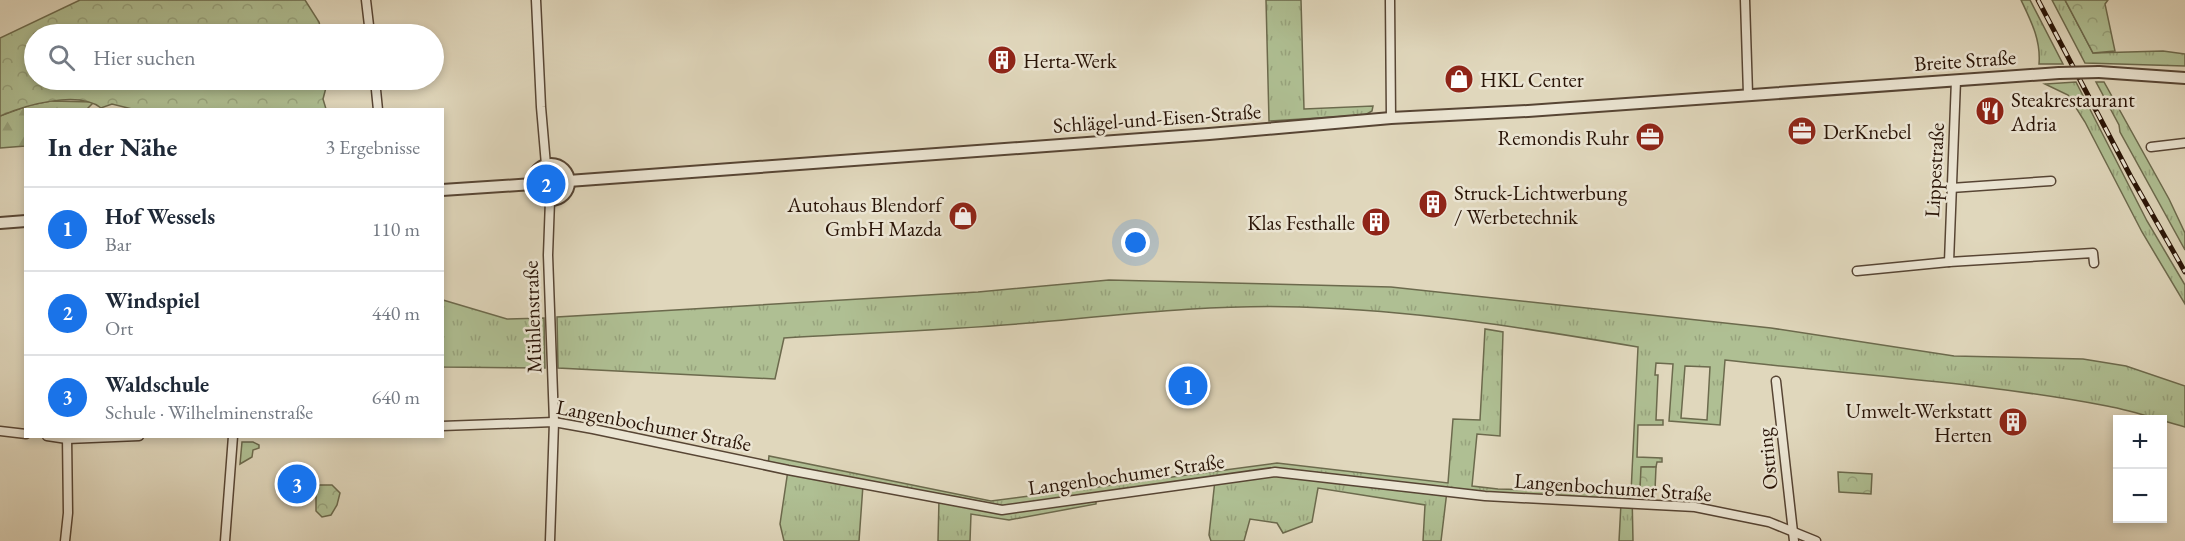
<!DOCTYPE html>
<html lang="de">
<head>
<meta charset="utf-8">
<style>
	:root { --surface:#fff; --page:#f6f6f7; --text:#1f2937; --muted:#747a83; --line:#e0e1e3; --accent:#1a73e8 }
	body { margin:0; font-family:"EB Garamond",serif; background:var(--page); color:var(--text) }
	.controls { position:absolute; right:18px; bottom:18px; display:grid; overflow:hidden; border-radius:0px; box-shadow:0 3px 9px #0003 }
	.controls button { width:54px; height:54px; display:grid; place-items:center; padding:0; border:0; border-bottom:2px solid var(--line); background:var(--surface); color:var(--text); font:30px sans-serif }
	.you { position:absolute; left:1136px; top:243px; width:21px; height:21px; margin:-15px; border:4px solid #fff; border-radius:50%; background:#1a73e8; box-shadow:0 0 0 9px #1a73e833 }
	.badge { display:grid; place-items:center; width:39px; height:39px; border-radius:50%; background:var(--accent); color:#fff; font-size:20px; font-weight:700 }
	.pin { position:absolute; translate:-50% -50%; border:3px solid #fff; box-shadow:0 2px 6px #0006 }
	.list { margin:0; padding:0; list-style:none }
	h2 { display:flex; justify-content:space-between; align-items:center; height:78px; margin:0; padding:0 24px; font-size:26px }
	h2 small { font-size:20px; font-weight:400; color:var(--muted) }
	.list li { display:grid; grid-template-columns:39px 1fr auto; gap:18px; align-items:center; box-sizing:border-box; height:84px; padding:0 24px; border-top:2px solid var(--line) }
	.list b { display:block; font-size:22px; white-space:nowrap }
	.list p { margin:0; font-size:20px; white-space:nowrap; color:var(--muted) }
	.list em { font-size:20px; font-style:normal; color:var(--muted) }
	.icon { flex:none; width:33px; height:33px; fill:none; stroke:currentColor; stroke-width:2; stroke-linecap:round; stroke-linejoin:round }
	.map { position:relative; flex:none; width:2185px; height:541px; overflow:hidden }
	.search { position:absolute; background:var(--surface); box-shadow:0 3px 9px #0003; left:24px; top:24px; width:420px; height:66px; display:flex; align-items:center; gap:15px; box-sizing:border-box; padding:0 21px; border-radius:33px; color:var(--muted); font-size:22px }
	.panel { position:absolute; background:var(--surface); box-shadow:0 3px 9px #0003; left:24px; top:108px; width:420px; height:330px; border-radius:0px }
	.map>svg:first-child { display:block }
	.grass { fill:url(#grass-tufts); stroke:#6c6a4d; stroke-width:1.5; fill-rule:evenodd }
	.forest { fill:url(#forest-firs); stroke:#6c6a4d; stroke-width:1.5 }
	.park { fill:url(#park-crowns); stroke:#6c6a4d; stroke-width:1.5 }
	.lines { fill:none; stroke-linecap:round; stroke-linejoin:round }
	.minor-casing { stroke:#574534; stroke-width:11 }
	.tertiary-casing { stroke:#574534; stroke-width:14 }
	.minor { stroke:#ebe5d3; stroke-width:8 }
	.tertiary { stroke:#ebe5d3; stroke-width:10 }
	.rail-casing { stroke:#291407; stroke-width:5 }
	.rail { stroke:#ebe5d3; stroke-width:3; stroke-dasharray:9; stroke-linecap:butt }
	.tertiary-bridge-casing { stroke:#574534; stroke-width:14; stroke-linecap:butt }
	.tertiary-bridge { stroke:#ebe5d3; stroke-width:10 }
	.labels { text-anchor:middle; dominant-baseline:central; stroke-width:5; stroke-linejoin:round; paint-order:stroke }
	.poi-label { font-size:21px; fill:#291407; stroke:#ebe5d3; text-anchor:start }
	.street-label { font-size:21px; fill:#291407; stroke:#ebe5d3 }
</style>
</head>
<body>
<div class="map">
<svg width="2185" height="541" viewBox="0 0 2185 541">
	<defs>
		<pattern id="grass-tufts" width="24" height="20" patternUnits="userSpaceOnUse" patternTransform="scale(1.5)"><rect width="24" height="20" fill="#afbf93"/><path d="M3 7l-1-3M5 7V3M7 7l1-3M15 17l-1-3M17 17v-4M19 17l1-3" fill="none" stroke="#97a37d"/></pattern>
		<pattern id="forest-firs" width="22" height="20" patternUnits="userSpaceOnUse" patternTransform="scale(1.5)"><rect width="22" height="20" fill="#afbf93"/><path d="M5 1l3.5 6h-7zM16 11l3.5 6h-7z" fill="#97a37d"/></pattern>
		<pattern id="park-crowns" width="20" height="18" patternUnits="userSpaceOnUse" patternTransform="scale(1.5)"><rect width="20" height="18" fill="#afbf93"/><path d="M2 6a3 3 0 1 1 6 0M12 15a3 3 0 1 1 6 0" fill="none" stroke="#97a37d"/></pattern>
	</defs>
	<rect width="100%" height="100%" fill="#e0d7bc"/>
	<filter id="stains"><feTurbulence type="fractalNoise" baseFrequency=".00333" numOctaves="4"/><feColorMatrix values="0 0 0 0 .2 0 0 0 0 .09 0 0 0 0 .02 0 0 0 .5 -.17"/></filter>
	<radialGradient id="worn" r=".72"><stop offset=".6" stop-color="#630" stop-opacity="0"/><stop offset="1" stop-color="#630" stop-opacity=".3"/></radialGradient>
	<g class="grass">
		<path d="M1266,0H1301L1304,109L1373,106L1372,111L1365,115L1269,121Z"/>
		<path d="M2021,0H2030L2063,64H2039C2041,40 2031,21 2021,0Z"/>
		<path d="M2052,0H2065L2093,53L2163,51L2185,54V66L2085,63Z"/>
		<path d="M2076,82L2147,221L2185,285V304L2142,232L2085,122L2068,95L2045,84Z"/>
		<path d="M2096,82H2104L2169,199L2185,233V250L2120,132L2119,125Z"/>
		<circle cx="551" cy="182" r="9"/>
		<path d="M1109,280L1391,287L1771,328L1954,356L2083,359L2126,366L2185,386V427C2159,420 2134,411 2107,406C1981,382 1852,375 1725,360L1720,425L1669,421L1673,364L1656,363L1655,375H1658L1656,420H1663V425H1638L1637,457L1662,458V462H1657L1656,467H1642L1640,489L1655,490V494L1632,493L1633,541H1619L1621,503L1447,491L1441,541H1423L1425,505L1318,488L1312,522L1283,533L1277,523L1250,519L1244,541H1211L1209,535L1215,480L1096,496V504L1009,520L971,514L970,541H938L939,499L863,485L859,541H784L780,524L788,470L768,465L769,456L991,501L1277,463L1448,483L1453,419L1480,420L1485,329L1503,332L1500,436L1477,434L1472,486L1498,489L1631,493L1638,347C1526,328 1414,310 1300,307C1210,304 1119,315 1029,323C948,330 866,333 784,338L775,379L558,368L557,317L978,292ZM1685,366L1710,367L1707,420L1681,418Z"/>
		<path d="M443,300L507,319L544,318L545,368L443,367Z"/>
	</g>
	<path class="forest" d="M51,101L94,102L87,109L26,110L25,146L0,148V116L30,105Z"/>
	<g class="park">
		<path d="M80,0H305L319,22L322,34H34V80H328L323,99L326,109L136,110L112,104L101,108C78,90 25,105 0,116V38Z"/>
		<path d="M2065,0H2108L2105,4L2115,51L2093,53Z"/>
		<path d="M242,442H253L259,445V448L253,450L252,457L240,464Z"/>
		<path d="M1641,467H1656L1655,490L1640,489Z"/>
		<path d="M1838,472L1872,474L1871,494L1839,492Z"/>
		<path d="M316,485H332L340,493L337,505L331,515L322,517L316,511Z"/>
	</g>
	<g class="lines">
		<g class="minor-casing">
			<g id="minor">
				<path d="M366,0L370,34"/>
				<path d="M536,0L541,107L546,165"/>
				<path d="M1390,0L1391,118"/>
				<path d="M1745,0L1748,94"/>
				<path d="M375,80L378,110"/>
				<path d="M2151,147L2185,143"/>
				<path d="M1951,188L2051,181"/>
				<path d="M550,200L548,255L554,422L550,541"/>
				<path d="M1949,262L1956,80"/>
				<path d="M1857,271L1949,262L2093,253L2094,263"/>
				<path d="M1776,381L1794,541"/>
				<path d="M442,426L554,422L593,429L788,470L1002,510L1275,472L1485,496L1695,507L1769,522L1816,541"/>
				<path d="M0,431L26,434"/>
				<path d="M47,436L67,439L139,436"/>
				<path d="M65,541L68,513L67,436"/>
				<path d="M225,541L233,436"/>
			</g>
		</g>
		<g class="tertiary-casing">
			<g id="tertiary">
				<path d="M2099,72L2185,78"/>
				<circle cx="551" cy="182" r="18"/>
				<path d="M568,181L1209,134L1391,118L1528,111L2059,73"/>
				<path d="M442,190L533,184"/>
				<path d="M0,223L26,221"/>
			</g>
		</g>
		<use href="#minor" class="minor"/>
		<use href="#tertiary" class="tertiary"/>
		<g class="rail-casing">
			<path id="rail" d="M2038,0L2131,177L2185,272"/>
		</g>
		<use href="#rail" class="rail"/>
		<g class="tertiary-bridge-casing">
			<path id="tertiary-bridge" d="M2059,73L2099,72"/>
		</g>
		<use href="#tertiary-bridge" class="tertiary-bridge"/>
	</g>
	<defs>
		<g id="building-disc" transform="scale(1.5)"><circle r="9.5" fill="#8f2418" stroke="#ebe5d3"/><path d="M-4-6H4V6H1V3H-1V6H-4ZM-2.5-4.3h1.7v1.8h-1.7ZM.8-4.3h1.7v1.8H.8ZM-2.5-1h1.7V.8h-1.7ZM.8-1h1.7V.8H.8Z" fill="#fff"/></g>
		<g id="shop-disc" transform="scale(1.5)"><circle r="9.5" fill="#8f2418" stroke="#ebe5d3"/><path d="M-5-2.5h2.3a2.7 3.5 0 0 1 5.4 0H5L5.5 6h-11ZM-1.5-2.5h3a1.5 2.3 0 0 0-3 0Z" fill="#fff"/></g>
		<g id="restaurant-disc" transform="scale(1.5)"><circle r="9.5" fill="#8f2418" stroke="#ebe5d3"/><path d="M-5-6h1v4h1v-4h1v4h1v-4h1v5L-1.5 .5V6h-2V.5L-5-1ZM5-6V6H3V1.5H1.5Q1.5-4 5-6Z" fill="#fff"/></g>
		<g id="office-disc" transform="scale(1.5)"><circle r="9.5" fill="#8f2418" stroke="#ebe5d3"/><path d="M-6-3h4V-5.5h4V-3h4V5H-6ZM-1-4.5V-3h2v-1.5ZM-6 0V1H6V0Z" fill="#fff"/></g>
	</defs>
	<g fill-rule="evenodd">
		<use href="#building-disc" x="1002" y="60"/>
		<use href="#shop-disc" x="1459" y="79"/>
		<use href="#restaurant-disc" x="1990" y="111"/>
		<use href="#office-disc" x="1802" y="131"/>
		<use href="#office-disc" x="1650" y="137"/>
		<use href="#building-disc" x="1433" y="204"/>
		<use href="#shop-disc" x="963" y="216"/>
		<use href="#building-disc" x="1376" y="222"/>
		<use href="#building-disc" x="2013" y="422"/>
	</g>
	<g class="labels">
		<g class="poi-label">
			<text x="1023" y="60">Herta-Werk</text>
			<text x="1480" y="79">HKL Center</text>
			<text x="2011" y="99">Steakrestaurant<tspan x="2011" dy="24">Adria</tspan></text>
			<text x="1823" y="131">DerKnebel</text>
			<text x="1629" y="137" text-anchor="end">Remondis Ruhr</text>
			<text x="1454" y="192">Struck-Lichtwerbung<tspan x="1454" dy="24">/ Werbetechnik</tspan></text>
			<text x="942" y="204" text-anchor="end">Autohaus Blendorf<tspan x="942" dy="24">GmbH Mazda</tspan></text>
			<text x="1355" y="222" text-anchor="end">Klas Festhalle</text>
			<text x="1992" y="410" text-anchor="end">Umwelt-Werkstatt<tspan x="1992" dy="24">Herten</tspan></text>
		</g>
		<g class="street-label">
			<text transform="translate(1965 60) rotate(-4)">Breite Straße</text>
			<text transform="translate(1157 118) rotate(-4)">Schlägel-und-Eisen-Straße</text>
			<text transform="translate(1934 170) rotate(-87)">Lippestraße</text>
			<text transform="translate(532 317) rotate(-92)">Mühlenstraße</text>
			<text transform="translate(654 425) rotate(11)">Langenbochumer Straße</text>
			<text transform="translate(1767 459) rotate(-96)">Ostring</text>
			<text transform="translate(1126 474) rotate(-8)">Langenbochumer Straße</text>
			<text transform="translate(1613 487) rotate(4)">Langenbochumer Straße</text>
		</g>
	</g>
	<rect width="100%" height="100%" filter="url(#stains)"/>
	<rect width="100%" height="100%" fill="url(#worn)"/>
</svg>
<div class="controls">
<button>+</button>
<button>−</button>
</div>
<div class="you"></div>
<div class="pin badge" style="left:1188px;top:386px">1</div>
<div class="pin badge" style="left:546px;top:184px">2</div>
<div class="pin badge" style="left:297px;top:484px">3</div>
<div class="search"><svg class="icon" aria-label="search" viewBox="0 0 24 24"><circle cx="10" cy="10" r="6"/><path d="M15 15l6 6"/></svg>Hier suchen</div>
<section class="panel">
<h2>In der Nähe<small>3 Ergebnisse</small></h2>
<ul class="list">
<li><span class="badge">1</span><div><b>Hof Wessels</b><p>Bar</p></div><em>110 m</em></li>
<li><span class="badge">2</span><div><b>Windspiel</b><p>Ort</p></div><em>440 m</em></li>
<li><span class="badge">3</span><div><b>Waldschule</b><p>Schule · Wilhelminenstraße</p></div><em>640 m</em></li>
</ul>
</section>
</div>
</body>
</html>
